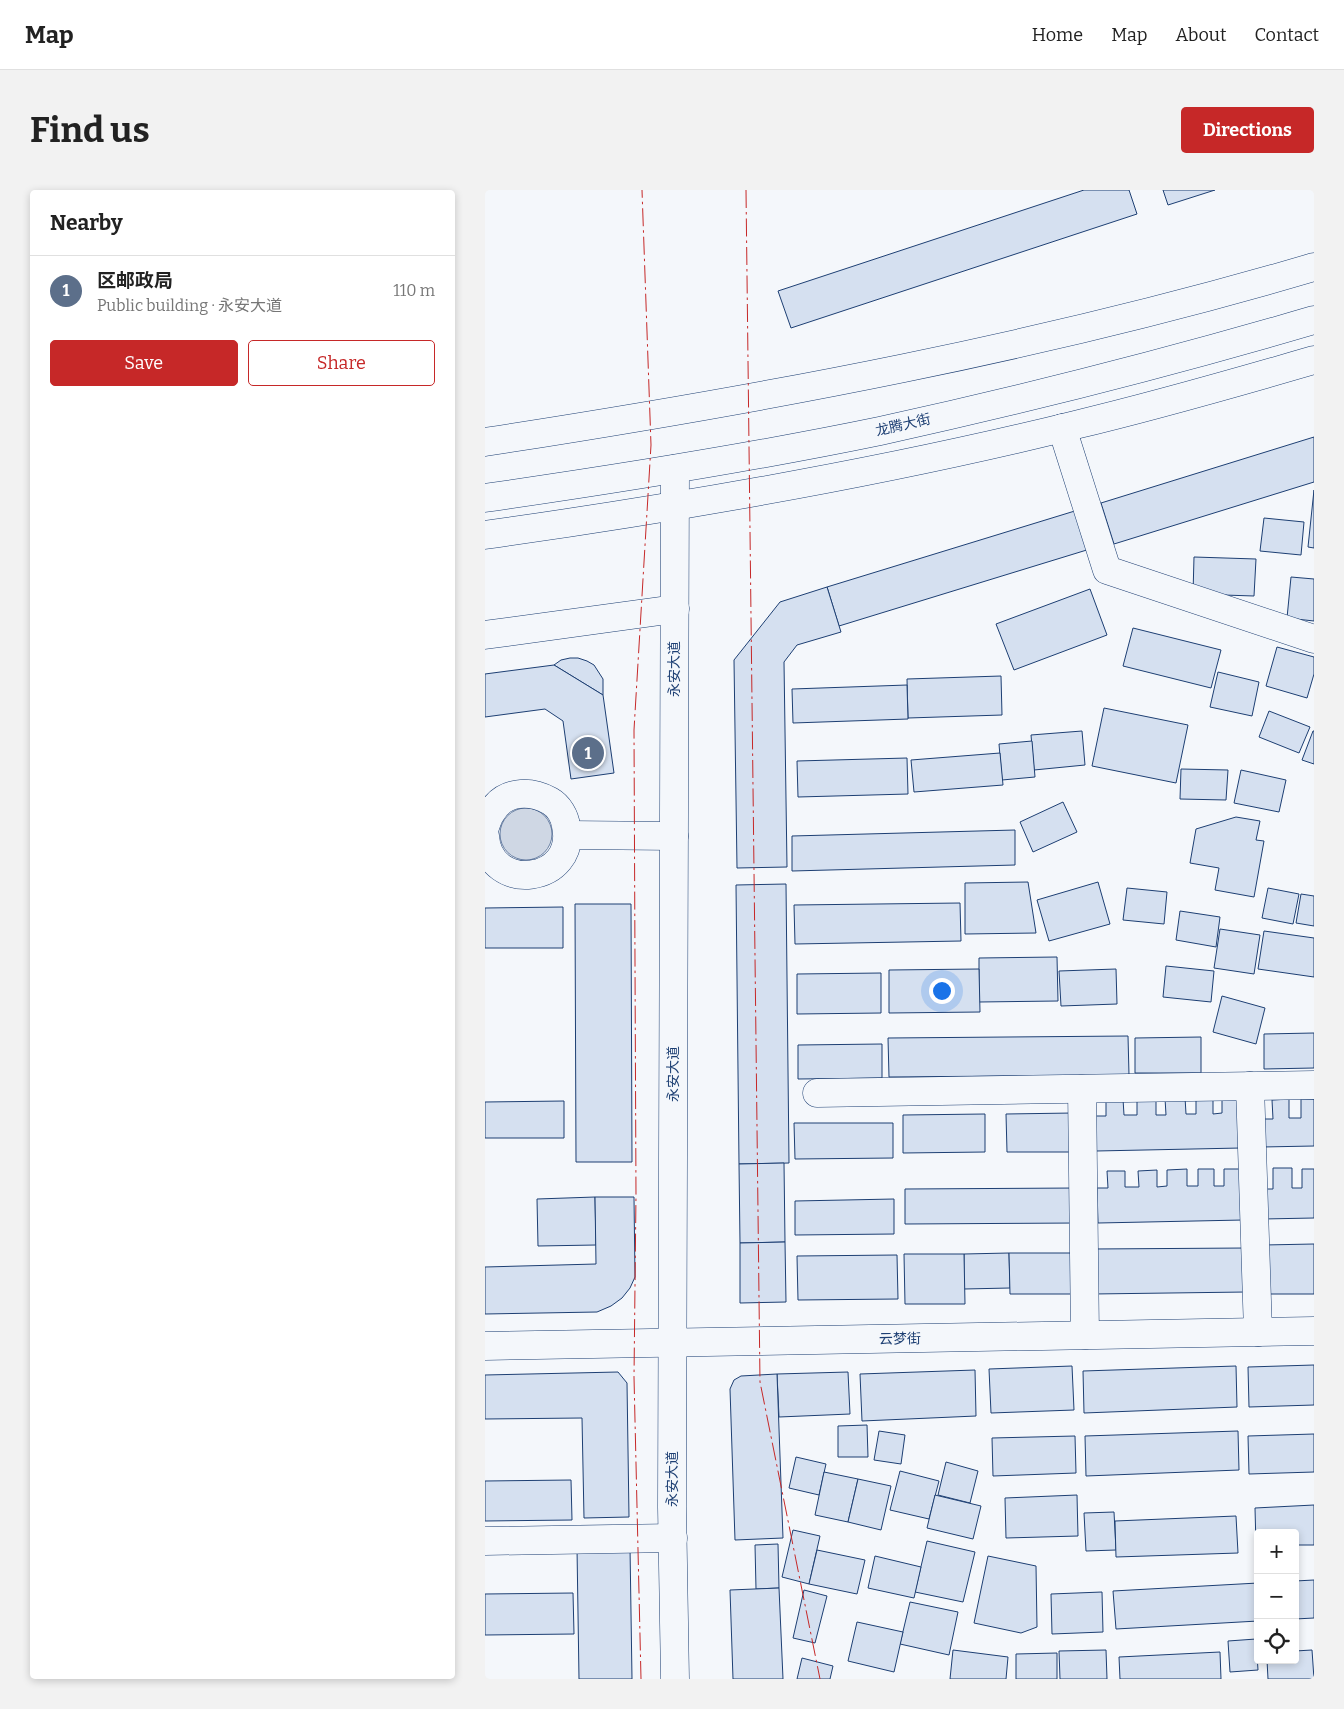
<!DOCTYPE html>
<html lang="en">
<head>
<meta charset="utf-8">
<style>
	:root { --surface:#fff; --page:#f2f2f2; --text:#222; --muted:#767676; --line:#e0e0e0; --accent:#c62828 }
	body { margin:0; font-family:Bitter,"Noto Sans SC",serif; background:var(--page); color:var(--text) }
	.controls { position:absolute; right:15px; bottom:15px; display:grid; overflow:hidden; border-radius:5px; box-shadow:0 2px 8px #0003 }
	.controls button { width:45px; height:45px; display:grid; place-items:center; padding:0; border:0; border-bottom:1px solid var(--line); background:var(--surface); color:var(--text); font:25px sans-serif }
	.you { position:absolute; left:456px; top:800px; width:18px; height:18px; margin:-12px; border:4px solid #fff; border-radius:50%; background:#1a73e8; box-shadow:0 0 0 8px #1a73e833 }
	.badge { display:grid; place-items:center; width:32px; height:32px; border-radius:50%; background:var(--accent); color:#fff; font-size:16px; font-weight:700 }
	.pin { position:absolute; translate:-50% -50%; border:2px solid #fff; box-shadow:0 1px 5px #0006 }
	.list { margin:0; padding:0; list-style:none }
	h2 { display:flex; justify-content:space-between; align-items:center; height:65px; margin:0; padding:0 20px; font-size:21px }
	h2 small { font-size:16px; font-weight:400; color:var(--muted) }
	.list li { display:grid; grid-template-columns:32px 1fr auto; gap:15px; align-items:center; box-sizing:border-box; height:70px; padding:0 20px; border-top:1px solid var(--line) }
	.list b { display:block; font-size:19px; white-space:nowrap }
	.list p { margin:0; font-size:16px; white-space:nowrap; color:var(--muted) }
	.list em { font-size:16px; font-style:normal; color:var(--muted) }
	.actions { display:flex; gap:10px; padding:15px 20px }
	.actions a { flex:1; padding:11px 0; border:1px solid var(--accent); border-radius:5px; text-align:center; font-size:18px; color:var(--accent) }
	.actions .main { background:var(--accent); color:#fff }
	.icon { flex:none; width:28px; height:28px; fill:none; stroke:currentColor; stroke-width:2; stroke-linecap:round; stroke-linejoin:round }
	.map { position:relative; flex:none; width:829px; height:1489px; overflow:hidden; border-radius:5px }
	header { display:flex; align-items:center; gap:30px; box-sizing:border-box; height:70px; padding:0 25px; background:var(--surface); border-bottom:1px solid var(--line) }
	header strong { font-size:24px }
	nav { display:flex; gap:28px; margin-inline-start:auto; font-size:18px }
	.intro { display:flex; align-items:center; justify-content:space-between; box-sizing:border-box; height:120px; padding:0 30px }
	h1 { margin:0; font-size:35px }
	.button { padding:12px 22px; border-radius:5px; background:var(--accent); color:#fff; font-size:18px; font-weight:700 }
	main { display:flex; gap:30px; padding:0 30px }
	aside { flex:1; background:var(--surface); border-radius:5px; box-shadow:0 2px 8px #0003 }
	.map>svg:first-child { display:block }
	.water { fill:#cfd7e4; stroke:#687fa3 }
	.building { fill:#d5e0f0; stroke:#1d3f73 }
	.lines { fill:none; stroke-linecap:round; stroke-linejoin:round }
	.minor-casing { stroke:#1d3f73; stroke-width:29 }
	.highway-casing { stroke:#1d3f73; stroke-width:29 }
	.minor { stroke:#f4f7fb; stroke-width:28 }
	.highway { stroke:#f4f7fb; stroke-width:28 }
	.power { stroke:#c62828; stroke-width:1; stroke-dasharray:18 4 2.5 4; stroke-linecap:butt }
	.labels { text-anchor:middle; dominant-baseline:central; stroke-width:4; stroke-linejoin:round; paint-order:stroke }
	.street-label { font-size:14px; fill:#1d3f73; stroke:#f4f7fb }
</style>
</head>
<body>
<header>
<strong>Map</strong>
<nav><a>Home</a><a>Map</a><a>About</a><a>Contact</a></nav>
</header>
<div class="intro"><h1>Find us</h1><a class="button">Directions</a></div>
<main>
<aside>
<h2>Nearby<small></small></h2>
<ul class="list">
<li><span class="badge" style="background:#5c6f8a">1</span><div><b>区邮政局</b><p>Public building · 永安大道</p></div><em>110 m</em></li>
</ul>
<div class="actions"><a class="main">Save</a><a>Share</a></div>
</aside>
<div class="map">
<svg width="829" height="1489" viewBox="0 0 829 1489">
	<rect width="100%" height="100%" fill="#f4f7fb"/>
	<circle class="water" cx="41" cy="644" r="26"/>
	<g class="building">
		<path d="M599,0H644L652,24L306,138L293,101Z"/>
		<path d="M678,0H730L683,15Z"/>
		<path d="M829,247V292L629,354L616,313Z"/>
		<path d="M829,300V358L823,357Z"/>
		<path d="M593,320L605,359L354,436L342,397Z"/>
		<path d="M779,328L819,332L816,365L775,361Z"/>
		<path d="M709,367L771,369L769,406L708,404Z"/>
		<path d="M806,387L829,389V431L802,428Z"/>
		<path d="M342,397L356,442L312,455L299,472L302,677L252,678L249,470L295,412Z"/>
		<path d="M605,399L622,445L529,480L511,434Z"/>
		<path d="M648,438L736,460L726,498L638,476Z"/>
		<path d="M792,457L829,467V484L822,508L781,496Z"/>
		<path d="M85,468H93L102,471L109,475L118,489V505L69,475L76,470Z"/>
		<path d="M69,475L118,505L129,583L86,589L78,531L60,519L0,527V484Z"/>
		<path d="M733,482L774,492L767,526L725,517Z"/>
		<path d="M516,486L517,525L423,528L422,489Z"/>
		<path d="M422,495L423,529L308,533L307,499Z"/>
		<path d="M619,518L703,535L691,593L607,576Z"/>
		<path d="M784,521L825,537L814,563L774,547Z"/>
		<path d="M597,541L600,575L549,580L546,545Z"/>
		<path d="M828,541H829V574L817,570Z"/>
		<path d="M547,551L550,587L517,590L514,554Z"/>
		<path d="M515,563L518,595L429,602L426,570Z"/>
		<path d="M422,568L423,604L313,607L312,571Z"/>
		<path d="M696,579L743,580L741,610L695,609Z"/>
		<path d="M756,580L801,590L794,622L749,613Z"/>
		<path d="M578,612L592,642L548,662L535,632Z"/>
		<path d="M751,627L775,631L771,650L779,651L769,707L730,700L734,678L705,673L711,639Z"/>
		<path d="M530,640V675L307,681V646Z"/>
		<path d="M543,692L551,743L480,744V693Z"/>
		<path d="M613,692L625,734L564,751L552,710Z"/>
		<path d="M301,694L304,973L254,974L251,695Z"/>
		<path d="M642,698L682,702L679,734L638,730Z"/>
		<path d="M783,698L814,704L808,734L777,728Z"/>
		<path d="M816,704L829,706V736L811,733Z"/>
		<path d="M475,713L476,751L310,754L309,715Z"/>
		<path d="M90,714H146L147,972H91Z"/>
		<path d="M78,717V758H0V718Z"/>
		<path d="M695,721L735,727L731,757L691,750Z"/>
		<path d="M735,739L775,745L769,784L729,778Z"/>
		<path d="M779,741L829,748V787L773,779Z"/>
		<path d="M572,767L573,811L494,812V768Z"/>
		<path d="M681,776L729,781L726,812L678,807Z"/>
		<path d="M494,779L495,822L404,823V780Z"/>
		<path d="M631,779L632,814L576,816L574,781Z"/>
		<path d="M396,783V823L312,824V784Z"/>
		<path d="M737,806L780,818L771,854L728,842Z"/>
		<path d="M829,843V878L779,879V844Z"/>
		<path d="M643,846L644,885L404,887L403,848Z"/>
		<path d="M716,847V883H650V848Z"/>
		<path d="M397,854V888L313,889V855Z"/>
		<path d="M700,907L701,924H711V907H728V924L737,923V907H755L756,958L611,961L610,926H621V909H638L639,925H652V909L671,908V925H681L680,908Z"/>
		<path d="M804,909V928H816V909H829V956L777,957L776,929H788L787,910Z"/>
		<path d="M79,911V948H0V912Z"/>
		<path d="M588,923V962H522L521,924Z"/>
		<path d="M500,924V962L418,963V925Z"/>
		<path d="M309,933H408V968L310,969Z"/>
		<path d="M299,973L300,1052L255,1053L254,974Z"/>
		<path d="M788,978H807V998H817V979H829V1028L778,1029V999H788Z"/>
		<path d="M702,979V996H713V979H729V996H739V979H757L758,1030L613,1033L612,998H623L622,981H640V997H654L653,981L672,980V997L682,996V980Z"/>
		<path d="M592,998V1033L420,1034V999Z"/>
		<path d="M110,1007L111,1055L53,1056L52,1009Z"/>
		<path d="M110,1007H149L150,1087L145,1098L137,1108L126,1116L112,1122L0,1124V1077L111,1074Z"/>
		<path d="M409,1009V1044L310,1045V1011Z"/>
		<path d="M300,1052L301,1112L255,1113V1053Z"/>
		<path d="M829,1054V1104H780L779,1055Z"/>
		<path d="M761,1058V1102L608,1104L607,1059Z"/>
		<path d="M524,1063L525,1098L479,1099V1064Z"/>
		<path d="M524,1063H590L591,1104H525Z"/>
		<path d="M419,1064H479L480,1114H420Z"/>
		<path d="M412,1065L413,1109L313,1110L312,1066Z"/>
		<path d="M829,1175V1215L764,1217L763,1177Z"/>
		<path d="M587,1176L589,1220L506,1223L504,1179Z"/>
		<path d="M751,1176L752,1217L599,1223L598,1181Z"/>
		<path d="M490,1180L491,1226L377,1231L375,1184Z"/>
		<path d="M133,1182L142,1193L144,1327L99,1328L97,1228L0,1229V1185Z"/>
		<path d="M363,1182L365,1224L294,1227L292,1184Z"/>
		<path d="M292,1184L298,1348L250,1350L245,1199L249,1190L256,1186Z"/>
		<path d="M382,1235L383,1267H353V1236Z"/>
		<path d="M394,1241L420,1245L416,1274L389,1270Z"/>
		<path d="M753,1241L754,1280L601,1286L600,1246Z"/>
		<path d="M829,1244V1282L764,1284L763,1246Z"/>
		<path d="M590,1246L591,1283L508,1286L507,1248Z"/>
		<path d="M311,1267L341,1274L334,1305L304,1298Z"/>
		<path d="M461,1272L493,1281L485,1313L453,1305Z"/>
		<path d="M415,1281L454,1291L444,1329L405,1320Z"/>
		<path d="M339,1282L373,1289L363,1332L330,1325Z"/>
		<path d="M373,1289L406,1296L396,1340L363,1332Z"/>
		<path d="M86,1290L87,1330L0,1331V1291Z"/>
		<path d="M450,1305L496,1316L488,1349L442,1338Z"/>
		<path d="M592,1305L593,1346L521,1348L520,1308Z"/>
		<path d="M829,1315V1355H810V1343H773V1356H771L770,1318Z"/>
		<path d="M629,1322L631,1360L601,1361L599,1323Z"/>
		<path d="M751,1326L753,1363L631,1367L630,1331Z"/>
		<path d="M308,1340L335,1346L324,1394L297,1387Z"/>
		<path d="M442,1351L490,1362L478,1412L430,1402Z"/>
		<path d="M293,1354L294,1398L271,1399L270,1355Z"/>
		<path d="M145,1357L147,1489H94L92,1358Z"/>
		<path d="M332,1360L380,1370L372,1404L324,1394Z"/>
		<path d="M390,1366L436,1377L429,1408L383,1398Z"/>
		<path d="M503,1366L551,1376L552,1437L536,1443L489,1433Z"/>
		<path d="M829,1390V1428L810,1429V1391Z"/>
		<path d="M773,1393V1431L631,1439L628,1401Z"/>
		<path d="M294,1398L298,1489H248L245,1400Z"/>
		<path d="M319,1400L342,1406L330,1453L308,1448Z"/>
		<path d="M617,1402L618,1442L567,1444L566,1404Z"/>
		<path d="M88,1403L89,1444L0,1445V1404Z"/>
		<path d="M425,1412L473,1422L464,1465L415,1454Z"/>
		<path d="M372,1432L418,1442L409,1482L363,1471Z"/>
		<path d="M771,1449L773,1480L745,1482L743,1451Z"/>
		<path d="M468,1460L523,1467L521,1489H465Z"/>
		<path d="M621,1460L622,1489H575L574,1461Z"/>
		<path d="M827,1460L829,1489H783L782,1470H810V1461Z"/>
		<path d="M735,1462L736,1489H635L634,1467Z"/>
		<path d="M572,1463V1489H531V1464Z"/>
		<path d="M317,1468L348,1476L345,1489H312Z"/>
	</g>
	<g class="lines">
		<g class="minor-casing">
			<g id="minor">
				<path d="M577,238L622,380L829,449"/>
				<path d="M0,252C279,209 558,157 829,77"/>
				<path d="M0,445L190,419"/>
				<path d="M0,637C2,632 3,627 6,623C19,600 45,600 65,611C74,616 80,627 81,636C93,693 4,705 0,646"/>
				<path d="M83,645L189,646"/>
				<path d="M765,896L773,1142"/>
				<path d="M597,899L600,1145"/>
				<path d="M332,903L829,895"/>
				<path d="M0,1156L829,1141"/>
				<path d="M0,1351L188,1348"/>
				<path d="M190,1489L187,1317L190,279"/>
			</g>
		</g>
		<g class="highway-casing">
			<g id="highway">
				<path d="M0,308C132,289 264,268 395,241C541,209 686,172 829,130"/>
				<path d="M0,345C198,317 396,283 590,235C670,216 750,193 829,170"/>
			</g>
		</g>
		<use href="#minor" class="minor"/>
		<use href="#highway" class="highway"/>
		<g class="power">
			<path d="M261,0L275,1192L335,1489"/>
			<path d="M156,1489L149,1187L151,1005L149,540L166,255L157,0"/>
		</g>
	</g>
	<g class="labels">
		<g class="street-label">
			<text transform="translate(418 235) rotate(-13)">龙腾大街</text>
			<text transform="translate(189 479) rotate(-90)">永安大道</text>
			<text transform="translate(188 884) rotate(-90)">永安大道</text>
			<text transform="translate(415 1149) rotate(-1)">云梦街</text>
			<text transform="translate(187 1289) rotate(-90)">永安大道</text>
		</g>
	</g>
</svg>
<div class="controls">
<button>+</button>
<button>−</button>
<button><svg class="icon" aria-label="locate" viewBox="0 0 24 24"><circle cx="12" cy="12" r="6"/><path d="M12 2v4M12 18v4M2 12h4M18 12h4"/></svg></button>
</div>
<div class="you"></div>
<div class="pin badge" style="left:103px;top:563px;background:#5c6f8a">1</div>
</div>
</main>
</body>
</html>
